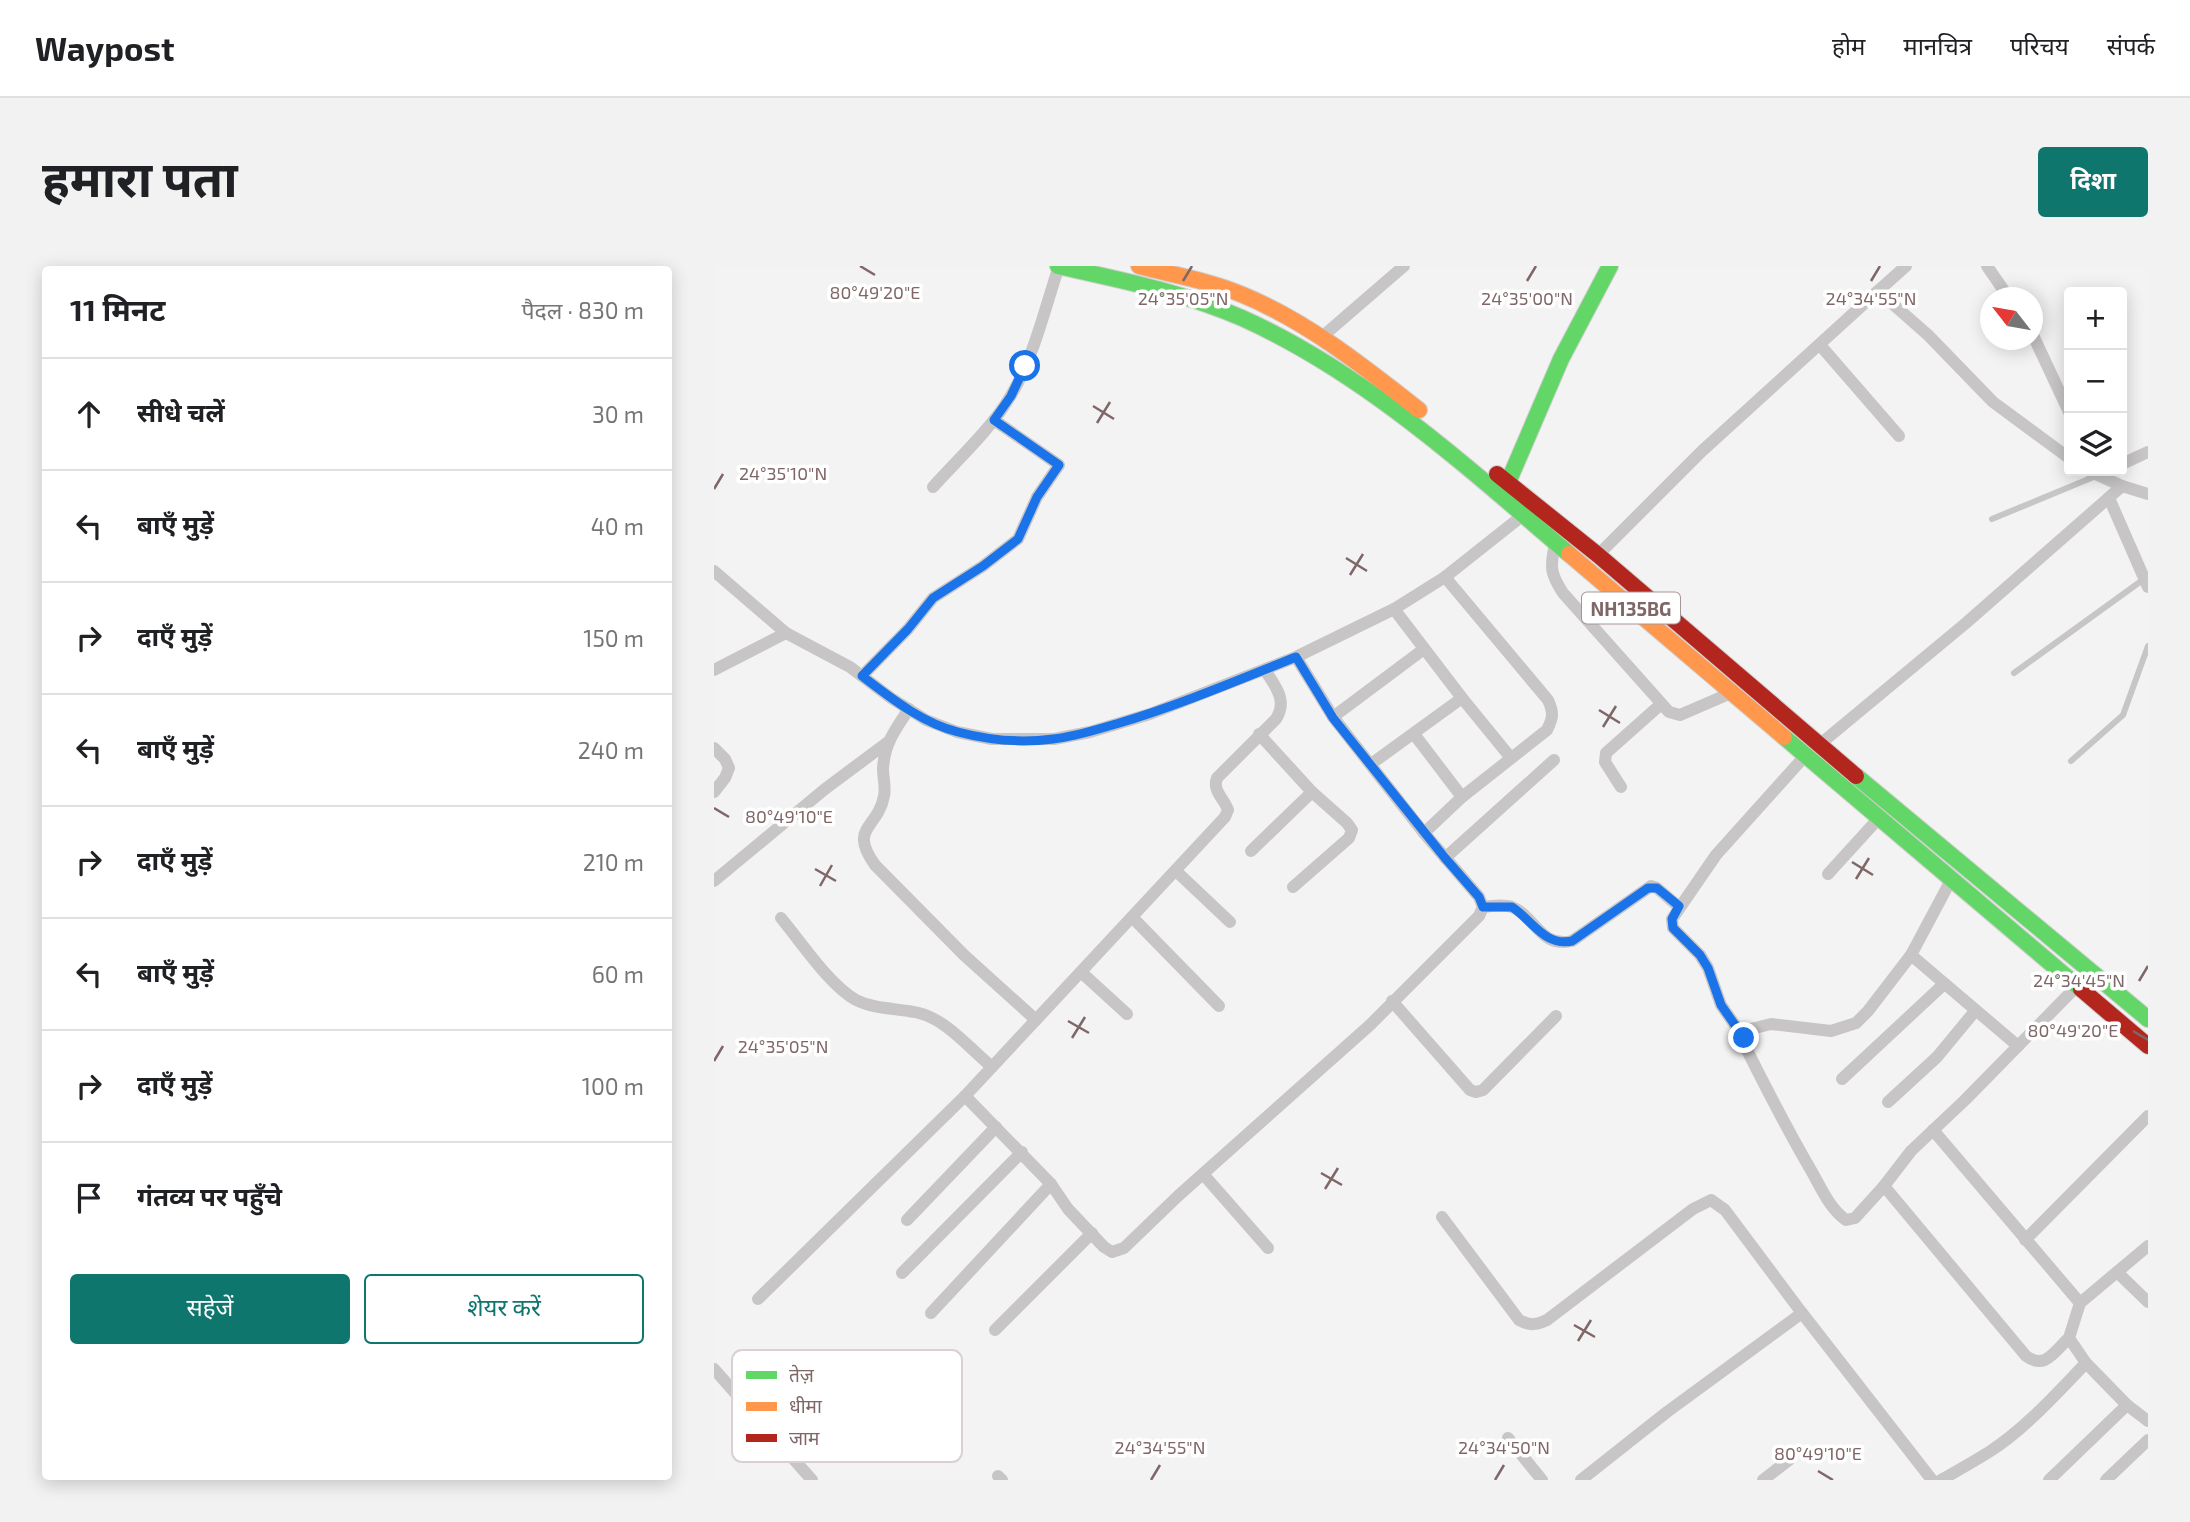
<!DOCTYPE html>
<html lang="hi">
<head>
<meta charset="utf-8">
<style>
	:root { --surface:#fff; --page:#f2f2f2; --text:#202124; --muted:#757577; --line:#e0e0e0; --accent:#0f766e }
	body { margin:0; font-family:"Exo 2","Noto Sans Devanagari",sans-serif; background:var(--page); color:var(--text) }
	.controls { position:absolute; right:21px; top:21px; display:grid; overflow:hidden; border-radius:7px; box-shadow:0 4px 18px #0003 }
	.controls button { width:63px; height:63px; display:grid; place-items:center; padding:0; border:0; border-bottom:2px solid var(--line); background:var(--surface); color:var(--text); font:35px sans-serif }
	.compass { position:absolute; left:1266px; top:21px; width:63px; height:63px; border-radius:50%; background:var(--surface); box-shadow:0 4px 18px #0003; rotate:301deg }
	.stop { position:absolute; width:21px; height:21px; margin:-16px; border:5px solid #1a73e8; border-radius:50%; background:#fff }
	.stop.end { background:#1a73e8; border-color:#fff; box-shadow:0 2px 7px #0008 }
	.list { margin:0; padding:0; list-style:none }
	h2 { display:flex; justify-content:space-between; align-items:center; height:91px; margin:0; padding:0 28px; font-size:30px }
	h2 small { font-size:23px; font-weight:400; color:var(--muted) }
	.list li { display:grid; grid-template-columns:46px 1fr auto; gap:21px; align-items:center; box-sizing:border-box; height:112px; padding:0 28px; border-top:2px solid var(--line) }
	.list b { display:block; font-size:26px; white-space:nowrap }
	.list em { font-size:23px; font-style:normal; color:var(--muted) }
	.actions { display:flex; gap:14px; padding:21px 28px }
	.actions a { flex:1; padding:16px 0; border:2px solid var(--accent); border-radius:7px; text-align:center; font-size:24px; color:var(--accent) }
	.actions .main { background:var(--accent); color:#fff }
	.icon { flex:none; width:38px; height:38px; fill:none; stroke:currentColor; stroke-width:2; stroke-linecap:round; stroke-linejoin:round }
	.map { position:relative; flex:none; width:1434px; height:1214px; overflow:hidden; border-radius:7px }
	header { display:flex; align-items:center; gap:42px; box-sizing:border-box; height:98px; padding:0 35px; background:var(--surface); border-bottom:2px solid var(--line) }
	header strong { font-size:33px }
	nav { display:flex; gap:38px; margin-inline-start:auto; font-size:24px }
	.intro { display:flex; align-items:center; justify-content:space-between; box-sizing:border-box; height:168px; padding:0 42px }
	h1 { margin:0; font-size:49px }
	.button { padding:18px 32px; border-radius:7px; background:var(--accent); color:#fff; font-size:24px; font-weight:700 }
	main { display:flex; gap:42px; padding:0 42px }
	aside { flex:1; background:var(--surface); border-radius:7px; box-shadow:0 4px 18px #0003 }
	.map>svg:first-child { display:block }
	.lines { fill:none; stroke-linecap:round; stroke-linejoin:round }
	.fast-casing { stroke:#d1cfd0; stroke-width:18 }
	.slow-casing { stroke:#d1cfd0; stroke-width:18 }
	.jam-casing { stroke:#d1cfd0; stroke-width:18 }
	.lane { stroke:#c7c5c5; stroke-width:6 }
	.street { stroke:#c7c5c5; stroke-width:12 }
	.fast { stroke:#63d668; stroke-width:16 }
	.slow { stroke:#ff974d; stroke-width:16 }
	.jam { stroke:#b3261e; stroke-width:16 }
	.route { stroke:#1a73e8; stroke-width:9 }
	.ticks { fill:none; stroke:#806767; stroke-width:2.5 }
	.labels { text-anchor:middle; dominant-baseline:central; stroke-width:7; stroke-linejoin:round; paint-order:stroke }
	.shield { fill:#fff; stroke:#a69595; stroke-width:2 }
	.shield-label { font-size:19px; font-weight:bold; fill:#806767 }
	.key { fill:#fff; stroke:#d9d1d1; stroke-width:2 }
	.key-label { font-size:19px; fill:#806767 }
	.ticks-label { font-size:18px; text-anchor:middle; fill:#806767; stroke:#fff; stroke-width:7; stroke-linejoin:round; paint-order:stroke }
</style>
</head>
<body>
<header>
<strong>Waypost</strong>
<nav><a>होम</a><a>मानचित्र</a><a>परिचय</a><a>संपर्क</a></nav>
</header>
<div class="intro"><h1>हमारा पता</h1><a class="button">दिशा</a></div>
<main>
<aside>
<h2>11 मिनट<small>पैदल · 830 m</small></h2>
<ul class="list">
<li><svg class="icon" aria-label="ahead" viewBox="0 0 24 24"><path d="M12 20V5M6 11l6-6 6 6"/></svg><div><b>सीधे चलें</b></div><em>30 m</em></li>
<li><svg class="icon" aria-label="left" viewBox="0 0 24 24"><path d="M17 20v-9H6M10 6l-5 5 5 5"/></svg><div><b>बाएँ मुड़ें</b></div><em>40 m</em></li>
<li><svg class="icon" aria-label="right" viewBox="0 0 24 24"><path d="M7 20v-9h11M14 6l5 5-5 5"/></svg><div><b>दाएँ मुड़ें</b></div><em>150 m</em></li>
<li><svg class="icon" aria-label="left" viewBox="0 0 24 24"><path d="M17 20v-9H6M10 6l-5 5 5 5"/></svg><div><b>बाएँ मुड़ें</b></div><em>240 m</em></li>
<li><svg class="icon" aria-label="right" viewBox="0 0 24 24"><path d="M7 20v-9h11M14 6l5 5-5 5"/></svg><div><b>दाएँ मुड़ें</b></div><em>210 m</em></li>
<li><svg class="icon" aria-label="left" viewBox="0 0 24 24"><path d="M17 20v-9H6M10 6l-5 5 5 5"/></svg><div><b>बाएँ मुड़ें</b></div><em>60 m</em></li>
<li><svg class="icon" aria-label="right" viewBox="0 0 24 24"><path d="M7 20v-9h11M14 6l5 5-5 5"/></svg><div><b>दाएँ मुड़ें</b></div><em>100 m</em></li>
<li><svg class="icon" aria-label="arrive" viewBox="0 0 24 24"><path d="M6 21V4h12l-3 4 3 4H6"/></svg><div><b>गंतव्य पर पहुँचे</b></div></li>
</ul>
<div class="actions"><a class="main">सहेजें</a><a>शेयर करें</a></div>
</aside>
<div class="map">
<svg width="1434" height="1214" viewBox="0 0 1434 1214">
	<rect width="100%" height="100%" fill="#f3f3f4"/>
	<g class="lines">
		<g class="fast-casing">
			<g id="fast">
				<path d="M344,0C406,14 469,26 528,52C651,107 754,202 855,288"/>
				<path d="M789,228L847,93L896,0"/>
				<path d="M1070,471L1367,723"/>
				<path d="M1142,510L1434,753"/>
			</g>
		</g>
		<g class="slow-casing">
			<g id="slow">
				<path d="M425,0C460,9 496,15 529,29C594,56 650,101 705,144"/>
				<path d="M855,288L1070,471"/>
			</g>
		</g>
		<g class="jam-casing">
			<g id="jam">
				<path d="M783,208L884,289L1142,510"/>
				<path d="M1367,723L1434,780"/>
			</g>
		</g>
		<g class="lane">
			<path d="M1278,253L1382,210"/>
			<path d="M1300,407L1430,313"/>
			<path d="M1357,495L1409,449L1434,380"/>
		</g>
		<g class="street">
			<path d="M1273,0L1295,32"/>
			<path d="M1164,25L1192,0"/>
			<path d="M1318,67L1355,146"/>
			<path d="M609,70L690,0"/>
			<path d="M1106,79L1185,170"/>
			<path d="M1408,198L1434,186"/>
			<path d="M1375,205L1408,220L1434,228"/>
			<path d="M219,221C245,192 276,164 296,131C319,94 331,42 345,0"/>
			<path d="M1395,232L1434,321"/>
			<path d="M841,278C836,301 836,307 849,327L955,446L966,449L1017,427"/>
			<path d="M884,289L988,185L1164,25L1214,69L1279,136L1355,192"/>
			<path d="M0,305L72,367L136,401L177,432L212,454L243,466L278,473H340L376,466L436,448L582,391L680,343L731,311L808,250"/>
			<path d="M680,343L748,432L797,492"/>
			<path d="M0,404L72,367"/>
			<path d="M148,410L194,363L219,332L269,300L304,273L323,231L345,199L280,154"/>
			<path d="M195,443C182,462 170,478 169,503C169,512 172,521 170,530C164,563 134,561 161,599L250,689L322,754"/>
			<path d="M619,451L710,383"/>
			<path d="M545,468L598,526L633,557L638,564L635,572L579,621"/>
			<path d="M700,468L748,531"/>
			<path d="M1105,479L1252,357L1408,220"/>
			<path d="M0,482L11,493L15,502L11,512L0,526"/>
			<path d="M657,498L748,432"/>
			<path d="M907,521L891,496L892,487L946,439"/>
			<path d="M710,567L748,531L833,464C839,452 840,447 834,434L731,311"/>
			<path d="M537,585L598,526"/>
			<path d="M731,592L840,494"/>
			<path d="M462,605L516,656"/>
			<path d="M1114,608L1164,553"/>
			<path d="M1237,614L1197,689L1154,745L1142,757L1117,765L1057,758L1037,763L1030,771L1032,782C1053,824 1074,865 1098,906C1107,922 1116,943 1132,954L1141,952L1170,920L1197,885L1251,834L1365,718"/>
			<path d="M0,615L111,523L174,476"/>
			<path d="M769,641C778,640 789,638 798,641C822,651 826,682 858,675L937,620L943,622L965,641"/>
			<path d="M418,651L505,740"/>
			<path d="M67,652C87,676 116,720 142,734C162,744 184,742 205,747C233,754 256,783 278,801"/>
			<path d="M1197,689L1304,780"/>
			<path d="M367,706L413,748"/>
			<path d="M678,735L756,824L762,826L769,824L842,750"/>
			<path d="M1030,772L1007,739L994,702L986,689L959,662L958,653L1002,589L1091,490"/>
			<path d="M1128,813L1230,718"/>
			<path d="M251,830L337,918L354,943L390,981L398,986L410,982L464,930L656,759L765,650L769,641L765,631L710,567L619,451L582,391"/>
			<path d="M1174,836L1223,791L1261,745"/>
			<path d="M1219,864L1366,1037L1434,980"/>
			<path d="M489,908L554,982"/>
			<path d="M1170,920L1312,1090C1331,1104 1340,1086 1355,1072"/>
			<path d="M728,951L805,1054C816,1060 822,1059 833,1054L979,943L997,934L1011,944L1088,1047L953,1146L867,1214"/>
			<path d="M193,954L282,861"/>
			<path d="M1311,974L1434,850"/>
			<path d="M1403,1006L1434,1036"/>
			<path d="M188,1007L308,886"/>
			<path d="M44,1033L251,830L511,551L514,544C510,532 498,525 503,512L562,453C574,434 561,420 551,404"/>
			<path d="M217,1047L337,918"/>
			<path d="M1088,1047L1218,1214"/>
			<path d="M281,1064L378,967"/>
			<path d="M0,1103L98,1214"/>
			<path d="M1413,1139L1434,1155"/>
			<path d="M794,1172L828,1214"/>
			<path d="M284,1210L288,1214"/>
			<path d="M1049,1214L1075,1194"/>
			<path d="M1227,1214C1243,1205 1259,1196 1275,1186C1311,1163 1342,1128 1372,1097"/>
			<path d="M1335,1214L1413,1139L1372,1097L1355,1072L1366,1037"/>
			<path d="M1392,1214L1434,1174"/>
		</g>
		<use href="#fast" class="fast"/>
		<use href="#slow" class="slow"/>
		<use href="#jam" class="jam"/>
	</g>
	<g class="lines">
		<path class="route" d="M311,100L297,130L280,154L345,199L323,231L304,273L269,300L219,332L194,363L148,410C177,432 208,457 244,466C274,474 308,477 339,473C360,471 381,464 402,458C463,440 522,415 582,391L619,452L731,592L765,631L769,641H798C818,654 831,681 858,675L934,622H943L965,640L958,653L959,662L986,689L994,702L1007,739L1030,772"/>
	</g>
	<path class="ticks" d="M146,0L161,9M469,15L478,0M813,15L822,0M1157,15L1166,0M379,140L400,153M383,157L396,136M0,223L9,208M632,292L653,305M636,309L649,288M885,444L906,457M889,461L902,440M0,542L15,551M1138,596L1159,609M101,603L122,615M1142,613L1155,592M106,620L118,599M1425,715L1434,700M354,755L375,767M1419,765L1434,774M358,772L371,751M0,795L9,780M607,907L628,919M611,923L624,902M860,1059L881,1071M864,1075L877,1054M1104,1205L1119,1214M437,1214L446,1199M781,1214L790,1199"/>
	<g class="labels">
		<rect class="shield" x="868" y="326.5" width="98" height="31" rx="5"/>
		<g class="shield-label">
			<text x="917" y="342">NH135BG</text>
		</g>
	</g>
	<rect x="18" y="1084" width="230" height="112" rx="10" class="key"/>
	<rect x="32" y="1105" width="31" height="8" fill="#63d668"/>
	<rect x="32" y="1136" width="31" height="9" fill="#ff974d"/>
	<rect x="32" y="1168" width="31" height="8" fill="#b3261e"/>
	<g class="key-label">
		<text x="75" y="1116">तेज़</text>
		<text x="75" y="1147">धीमा</text>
		<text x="75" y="1179">जाम</text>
	</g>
	<g class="ticks-label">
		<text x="161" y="33">80°49'20"E</text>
		<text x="469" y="39">24°35'05"N</text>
		<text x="813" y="39">24°35'00"N</text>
		<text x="1157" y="39">24°34'55"N</text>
		<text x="69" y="214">24°35'10"N</text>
		<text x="75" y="557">80°49'10"E</text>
		<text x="1365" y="721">24°34'45"N</text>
		<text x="1359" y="771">80°49'20"E</text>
		<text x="69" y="787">24°35'05"N</text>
		<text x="446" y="1188">24°34'55"N</text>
		<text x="790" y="1188">24°34'50"N</text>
		<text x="1104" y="1194">80°49'10"E</text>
	</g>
</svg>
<div class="controls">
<button>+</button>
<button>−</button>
<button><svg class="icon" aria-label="layers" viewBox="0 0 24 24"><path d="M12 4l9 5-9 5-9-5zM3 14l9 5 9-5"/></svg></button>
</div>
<svg class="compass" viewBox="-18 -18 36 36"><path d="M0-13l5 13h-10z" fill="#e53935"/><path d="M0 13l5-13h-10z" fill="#757577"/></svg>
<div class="stop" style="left:311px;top:100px"></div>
<div class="stop end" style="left:1030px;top:772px"></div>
</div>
</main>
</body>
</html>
